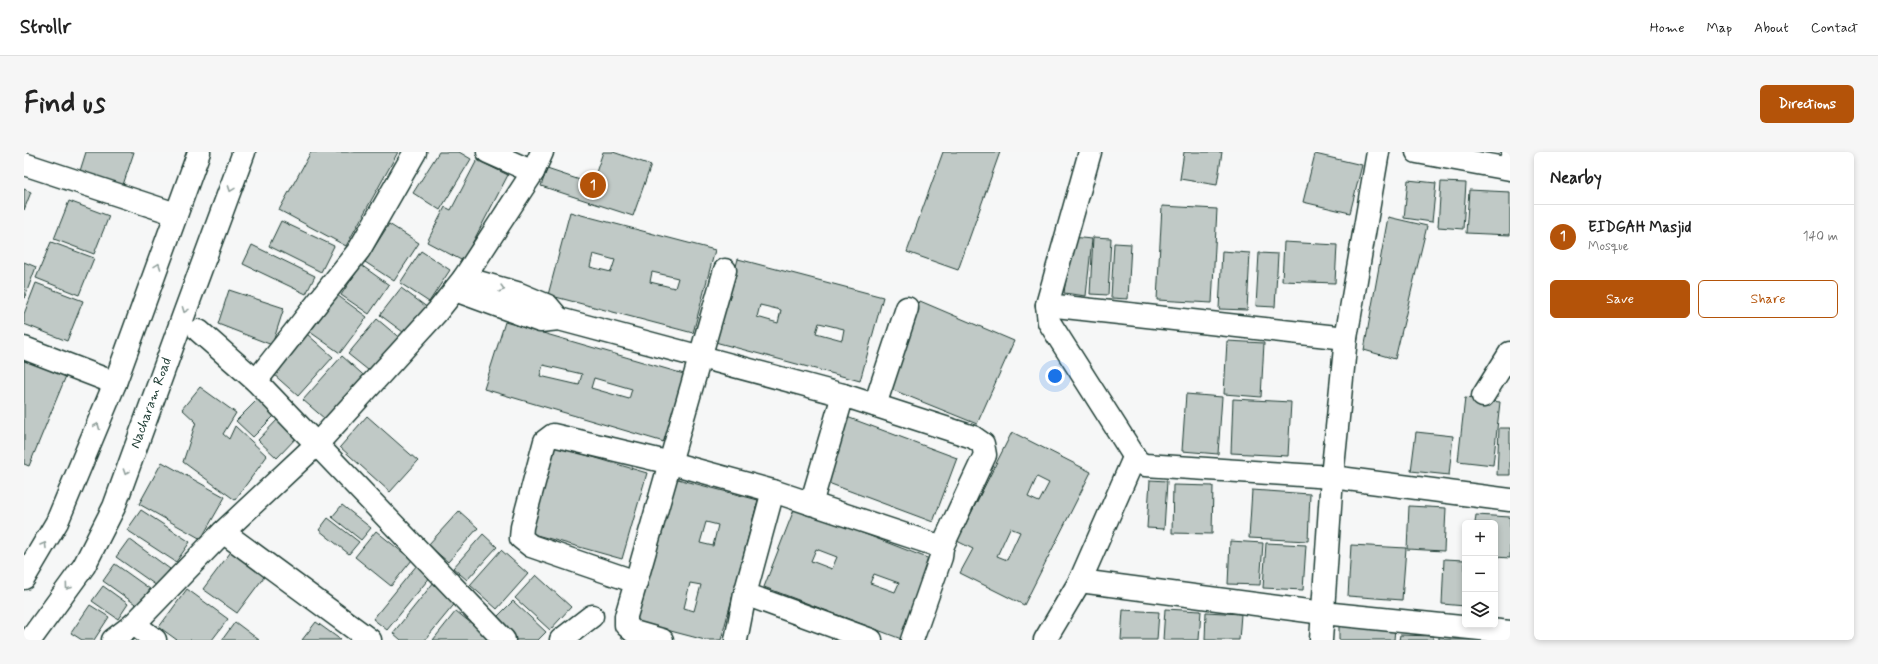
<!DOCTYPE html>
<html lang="en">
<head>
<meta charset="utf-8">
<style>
	:root { --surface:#fff; --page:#f6f6f6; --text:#222; --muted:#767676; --line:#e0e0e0; --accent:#b45309 }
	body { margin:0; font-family:Mynerve,sans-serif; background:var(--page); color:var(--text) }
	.controls { position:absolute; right:12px; bottom:12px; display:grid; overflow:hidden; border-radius:6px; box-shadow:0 2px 6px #0003 }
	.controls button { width:36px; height:36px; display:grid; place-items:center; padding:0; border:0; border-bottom:1px solid var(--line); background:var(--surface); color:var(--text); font:20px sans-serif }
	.you { position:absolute; left:1031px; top:224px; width:14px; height:14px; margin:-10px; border:3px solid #fff; border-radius:50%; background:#1a73e8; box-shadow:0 0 0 6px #1a73e833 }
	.badge { display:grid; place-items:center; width:26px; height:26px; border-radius:50%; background:var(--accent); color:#fff; font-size:13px; font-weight:700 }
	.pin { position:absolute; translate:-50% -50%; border:2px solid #fff; box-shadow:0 1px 4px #0006 }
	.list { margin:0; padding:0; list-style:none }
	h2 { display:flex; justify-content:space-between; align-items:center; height:52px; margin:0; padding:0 16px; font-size:17px }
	h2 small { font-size:13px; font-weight:400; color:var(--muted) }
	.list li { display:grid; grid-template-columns:26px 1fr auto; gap:12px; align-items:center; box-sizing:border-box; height:64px; padding:0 16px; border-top:1px solid var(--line) }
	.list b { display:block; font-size:15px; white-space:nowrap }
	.list p { margin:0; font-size:13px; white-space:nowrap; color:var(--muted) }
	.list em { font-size:13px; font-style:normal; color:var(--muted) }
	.actions { display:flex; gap:8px; padding:12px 16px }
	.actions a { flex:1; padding:9px 0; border:1px solid var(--accent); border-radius:6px; text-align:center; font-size:14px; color:var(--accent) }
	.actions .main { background:var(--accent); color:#fff }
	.icon { flex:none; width:22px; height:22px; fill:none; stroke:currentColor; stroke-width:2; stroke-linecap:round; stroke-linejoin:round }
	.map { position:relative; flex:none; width:1486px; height:488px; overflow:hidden; border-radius:6px }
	header { display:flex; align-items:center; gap:24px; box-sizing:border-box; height:56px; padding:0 20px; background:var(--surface); border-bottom:1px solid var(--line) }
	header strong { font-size:19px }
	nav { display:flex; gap:22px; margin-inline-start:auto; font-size:14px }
	.intro { display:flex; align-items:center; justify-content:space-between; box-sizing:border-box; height:96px; padding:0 24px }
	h1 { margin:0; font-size:28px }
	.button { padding:10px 18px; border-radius:6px; background:var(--accent); color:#fff; font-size:14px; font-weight:700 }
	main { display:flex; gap:24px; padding:0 24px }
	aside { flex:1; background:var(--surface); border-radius:6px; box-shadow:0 2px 6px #0003 }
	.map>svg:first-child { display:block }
	.building { fill:#c0c9c6; stroke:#1f3d34; fill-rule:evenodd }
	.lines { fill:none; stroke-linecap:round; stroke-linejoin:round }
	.lane-casing { stroke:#1f3d34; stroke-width:16 }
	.street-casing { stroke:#1f3d34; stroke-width:25 }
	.secondary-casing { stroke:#1f3d34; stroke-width:25 }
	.lane { stroke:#fff; stroke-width:13 }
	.street { stroke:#fff; stroke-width:22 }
	.secondary { stroke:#fff; stroke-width:22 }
	.oneway { stroke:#8f9e9a }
	.labels { text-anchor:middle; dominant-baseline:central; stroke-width:3.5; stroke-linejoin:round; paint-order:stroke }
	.street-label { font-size:14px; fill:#1f3d34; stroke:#fff }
</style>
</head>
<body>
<header>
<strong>Strollr</strong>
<nav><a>Home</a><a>Map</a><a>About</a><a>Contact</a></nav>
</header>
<div class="intro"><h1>Find us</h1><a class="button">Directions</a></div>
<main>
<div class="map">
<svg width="1486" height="488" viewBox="0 0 1486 488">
	<rect width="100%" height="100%" fill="#f6f7f7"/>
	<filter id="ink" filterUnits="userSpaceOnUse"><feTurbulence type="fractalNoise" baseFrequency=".025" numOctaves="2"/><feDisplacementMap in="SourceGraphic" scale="8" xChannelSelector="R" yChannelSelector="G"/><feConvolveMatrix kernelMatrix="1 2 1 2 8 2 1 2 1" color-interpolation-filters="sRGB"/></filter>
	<g filter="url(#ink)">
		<g class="building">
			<path d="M62,0H110L99,33L56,19Z"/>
			<path d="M287,0H374L322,94L255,58Z"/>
			<path d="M415,0H435L447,7L416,58L389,41Z"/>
			<path d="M579,0H589L627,13L609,64L517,34L523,17L568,32Z"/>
			<path d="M919,0H976L934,118L883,100Z"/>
			<path d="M1160,0H1198L1193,33L1156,27Z"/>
			<path d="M1291,2L1338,13L1326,61L1279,50Z"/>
			<path d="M453,8L484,23L439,109L403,90L421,55L427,58Z"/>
			<path d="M1384,28L1412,31L1408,70L1380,66Z"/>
			<path d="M1417,30L1442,31L1439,77L1414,75Z"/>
			<path d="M0,37L7,40L0,58Z"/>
			<path d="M1445,38L1486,40V83L1442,81Z"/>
			<path d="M45,49L85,64L70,102L30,87Z"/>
			<path d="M1138,54L1193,57L1188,151L1133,148Z"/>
			<path d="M546,60L691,98L669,181L524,143ZM569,102L591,108L587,120L566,115ZM628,120L654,126L651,136L626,130Z"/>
			<path d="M1364,65L1403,74L1371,207L1340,198Z"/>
			<path d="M257,69L310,94L297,120L245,94Z"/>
			<path d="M365,72L395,91L370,129L341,110Z"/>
			<path d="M1047,85L1068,87L1062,144L1040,141Z"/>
			<path d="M1069,85L1087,86L1084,143L1066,142Z"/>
			<path d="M27,90L70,106L55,143L12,126Z"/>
			<path d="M1260,90L1313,93L1311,131L1258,129Z"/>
			<path d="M1090,91L1107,92L1104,147L1087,146Z"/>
			<path d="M228,93L291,124L282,142L219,112Z"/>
			<path d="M397,99L426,118L405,150L376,131Z"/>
			<path d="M1198,99L1226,101L1223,158L1195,157Z"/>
			<path d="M1235,101L1254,102L1251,155L1232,154Z"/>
			<path d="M714,107L859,145L836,229L691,190ZM736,153L757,158L754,171L733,165ZM795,171L820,177L818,188L792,181Z"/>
			<path d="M0,110L12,115L0,147Z"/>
			<path d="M337,113L365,133L345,162L317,143Z"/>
			<path d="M12,131L59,149L43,189L0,172V162Z"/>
			<path d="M377,136L404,156L383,183L356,163Z"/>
			<path d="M205,138L260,156L248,193L194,172Z"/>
			<path d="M313,143L343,165L316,201L286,180Z"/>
			<path d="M896,149L990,189L953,272L864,236Z"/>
			<path d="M353,167L378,188L349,222L324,202Z"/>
			<path d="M481,170L660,222L640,290L460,237ZM519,213L558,222L555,233L516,224ZM570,226L608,237L605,247L567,236Z"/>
			<path d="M283,182L309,205L274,244L248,221Z"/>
			<path d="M1203,189L1240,191L1237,245L1200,242Z"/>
			<path d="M318,204L346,229L308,273L279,248Z"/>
			<path d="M0,207L42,224L5,314L0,312Z"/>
			<path d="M176,235L212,261L199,282L205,287L211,274L243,304L211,348L159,310L172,270L158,257Z"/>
			<path d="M1162,242L1198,245L1194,302L1158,299Z"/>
			<path d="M235,246L252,262L229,285L212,269Z"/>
			<path d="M1441,246L1476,250L1469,313L1434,309Z"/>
			<path d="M1209,247L1267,250L1264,304L1207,301Z"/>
			<path d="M343,264L394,309L366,340L316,295Z"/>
			<path d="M823,265L933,306L909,370L799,329Z"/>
			<path d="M255,266L274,284L253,306L234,288Z"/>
			<path d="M1475,276H1486V323H1473Z"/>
			<path d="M988,280L1067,320L1000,453L936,421L949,397L933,389ZM1013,325L1025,331L1015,350L1004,345ZM986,376L996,380L983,408L973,404Z"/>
			<path d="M1392,280L1429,284L1425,323L1387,319Z"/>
			<path d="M528,293L623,321L598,407L502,380Z"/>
			<path d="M138,310L201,345L177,387L115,352Z"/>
			<path d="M650,326L734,348L697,488H681L612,470ZM682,370L694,373L689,394L676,391ZM666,431L677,433L670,459L660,456Z"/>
			<path d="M1126,328L1143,329L1140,377L1123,376Z"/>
			<path d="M1149,333L1189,334L1188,382L1148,381Z"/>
			<path d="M1228,338L1286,342L1284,389L1225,386Z"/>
			<path d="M318,353L347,376L337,388L308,365Z"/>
			<path d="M1385,354L1422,356L1420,399L1383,397Z"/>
			<path d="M771,355L911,409L880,488L740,435ZM792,397L813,405L808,417L787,409ZM850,422L875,431L871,440L846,431Z"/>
			<path d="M117,358L166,390L152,410L103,378Z"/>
			<path d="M435,359L454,376L424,410L404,393Z"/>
			<path d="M1452,363L1486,365V406L1471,405V371H1451Z"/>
			<path d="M304,366L335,390L325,402L295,378Z"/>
			<path d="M352,379L388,408L367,434L331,405Z"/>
			<path d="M459,382L473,395L443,428L429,416Z"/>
			<path d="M105,387L146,417L133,434L92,405Z"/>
			<path d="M1206,389L1239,391L1236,433L1204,432Z"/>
			<path d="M1242,391L1282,393L1279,438L1239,436Z"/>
			<path d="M1327,393L1382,396L1378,448L1324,444Z"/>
			<path d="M209,397L243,421L213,461L179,437Z"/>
			<path d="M477,398L504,422L473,457L446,433Z"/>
			<path d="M1420,407L1441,408V454L1418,452Z"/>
			<path d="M91,412L126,437L114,454L79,429Z"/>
			<path d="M393,413L407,424L363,478L349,467Z"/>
			<path d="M512,423L547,455L526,478L491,446Z"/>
			<path d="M410,430L433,449L401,488H377L369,481Z"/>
			<path d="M79,434L104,452L94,467L68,449Z"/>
			<path d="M163,437L204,467L188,488H153L135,475Z"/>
			<path d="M489,449L522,480L514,488H488L469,469Z"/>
			<path d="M66,453L85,465L70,488H58L47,481Z"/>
			<path d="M1141,457L1177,459L1175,488H1139Z"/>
			<path d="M1099,458L1135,460L1133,488H1097Z"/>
			<path d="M432,459L468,488H409Z"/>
			<path d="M1182,460L1217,462L1215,488H1181Z"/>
			<path d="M211,470L235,488H198Z"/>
			<path d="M292,470L317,488H278Z"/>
			<path d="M1315,474L1371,476L1370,488H1315Z"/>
			<path d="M1415,480L1459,488H1415Z"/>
			<path d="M1376,483L1409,484V488H1375Z"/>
		</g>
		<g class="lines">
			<g class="lane-casing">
				<path id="lane" d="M1479,16L1485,0"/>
			</g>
			<g class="street-casing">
				<g id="street">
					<path d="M464,0L509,20"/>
					<path d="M1066,0L1023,153L1025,170L1114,310L1121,313L1308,325L1486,348"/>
					<path d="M1393,0L1486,17"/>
					<path d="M0,12L152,62"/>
					<path d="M431,138L516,169L535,167L524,154L493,141L440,126"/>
					<path d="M1023,153L1322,186"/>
					<path d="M535,167L819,243L949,285L959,292L961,303L918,395L749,339L647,311L529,283L521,289L498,375L497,386L507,394L612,430L602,464V473L610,480L638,488"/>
					<path d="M175,179L232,229L480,488"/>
					<path d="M0,196L91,231"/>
					<path d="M232,229L335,98L391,0"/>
					<path d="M1459,244L1486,201"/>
					<path d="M851,253L883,156"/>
					<path d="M787,352L819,243"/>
					<path d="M199,380L346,488"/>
					<path d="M1056,429L1299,461L1486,480"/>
					<path d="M612,430L701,118"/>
					<path d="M721,442L847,488"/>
					<path d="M110,472L131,488"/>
					<path d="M89,488L110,472L199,380L293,292L413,160L440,126L509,20L518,0"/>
					<path d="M537,488L568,464"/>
					<path d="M712,488L721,442L749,339"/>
					<path d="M888,488L917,405L918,395"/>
					<path d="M1021,488L1056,429L1110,306"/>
					<path d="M1297,488L1308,325L1322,186L1354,0"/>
				</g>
			</g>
			<g class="secondary-casing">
				<g id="secondary">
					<path d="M0,426L33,370L91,231L175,0"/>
					<path d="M6,488L60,414L90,355L159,165L220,0"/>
				</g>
			</g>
			<use href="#lane" class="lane"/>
			<use href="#street" class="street"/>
			<use href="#secondary" class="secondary"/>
		</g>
		<defs><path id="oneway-chevron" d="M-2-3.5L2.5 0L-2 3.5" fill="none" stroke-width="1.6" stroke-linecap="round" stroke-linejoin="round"/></defs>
		<g class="oneway">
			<use href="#oneway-chevron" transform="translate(207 37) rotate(110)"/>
			<use href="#oneway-chevron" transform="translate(134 114) rotate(-70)"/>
			<use href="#oneway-chevron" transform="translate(478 137) rotate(16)"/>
			<use href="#oneway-chevron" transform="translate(161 158) rotate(111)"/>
			<use href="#oneway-chevron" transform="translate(73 274) rotate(-68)"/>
			<use href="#oneway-chevron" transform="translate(102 320) rotate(109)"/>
			<use href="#oneway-chevron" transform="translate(20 393) rotate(-59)"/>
			<use href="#oneway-chevron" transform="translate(44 435) rotate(126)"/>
		</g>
	</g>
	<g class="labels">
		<g class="street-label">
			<text transform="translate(127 251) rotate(-70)">Nacharam Road</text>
		</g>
	</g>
</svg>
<div class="controls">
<button>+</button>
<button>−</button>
<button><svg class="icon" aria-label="layers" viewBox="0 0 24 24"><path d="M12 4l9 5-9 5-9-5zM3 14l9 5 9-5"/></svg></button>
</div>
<div class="you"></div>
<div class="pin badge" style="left:569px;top:33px">1</div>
</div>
<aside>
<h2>Nearby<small></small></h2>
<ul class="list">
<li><span class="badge">1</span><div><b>EIDGAH Masjid</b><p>Mosque</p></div><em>140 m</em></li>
</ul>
<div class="actions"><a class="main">Save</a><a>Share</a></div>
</aside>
</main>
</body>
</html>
